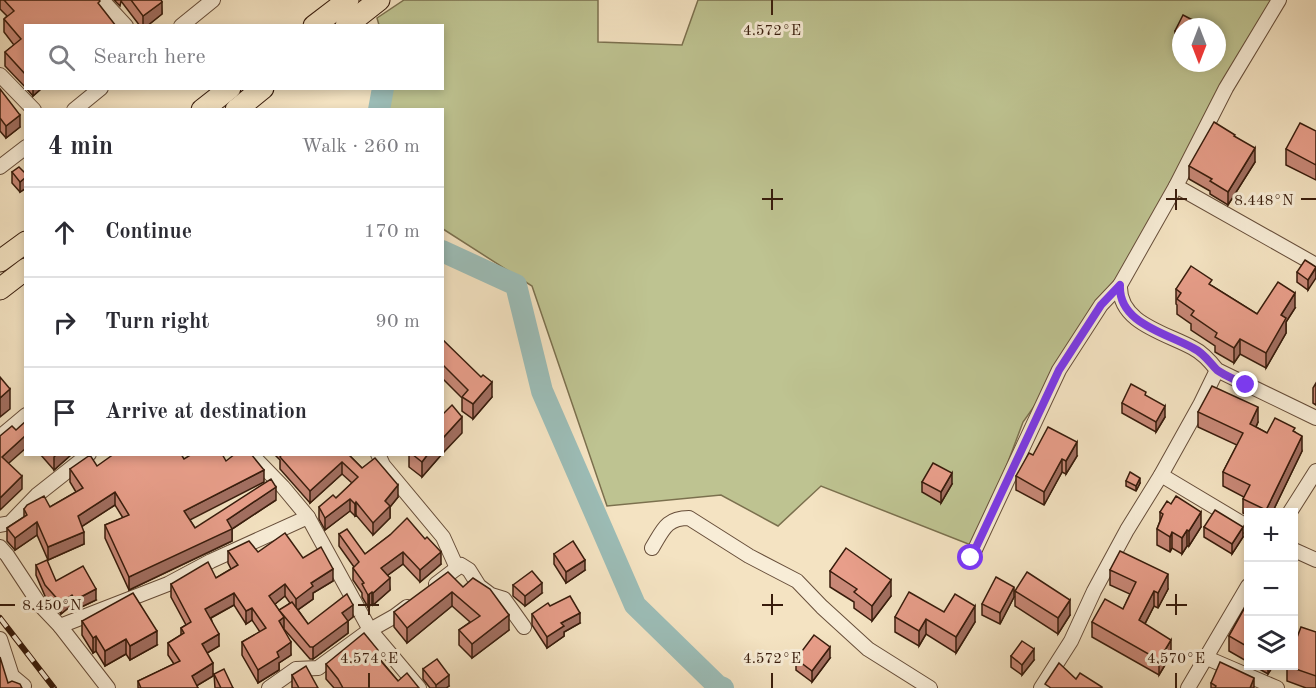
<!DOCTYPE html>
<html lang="en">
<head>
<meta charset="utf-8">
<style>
	:root { --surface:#fff; --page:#f2f2f3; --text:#2b2b33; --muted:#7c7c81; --line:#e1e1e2 }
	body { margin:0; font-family:"Old Standard TT",serif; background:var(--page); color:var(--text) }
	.controls { position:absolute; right:18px; bottom:18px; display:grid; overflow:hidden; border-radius:0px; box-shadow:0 3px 9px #0003 }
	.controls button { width:54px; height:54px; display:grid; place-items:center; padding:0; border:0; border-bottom:2px solid var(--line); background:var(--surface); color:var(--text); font:30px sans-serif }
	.compass { position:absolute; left:1172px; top:18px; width:54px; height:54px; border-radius:50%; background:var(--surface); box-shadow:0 3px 9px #0003; rotate:180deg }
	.stop { position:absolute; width:18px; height:18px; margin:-14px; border:4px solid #7c3aed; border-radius:50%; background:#fff }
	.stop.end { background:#7c3aed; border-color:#fff; box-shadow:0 2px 6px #0008 }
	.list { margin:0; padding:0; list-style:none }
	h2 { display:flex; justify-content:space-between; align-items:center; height:78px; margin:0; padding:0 24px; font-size:26px }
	h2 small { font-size:20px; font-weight:400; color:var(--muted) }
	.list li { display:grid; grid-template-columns:39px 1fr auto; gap:18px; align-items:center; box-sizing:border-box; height:90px; padding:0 24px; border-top:2px solid var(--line) }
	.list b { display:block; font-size:22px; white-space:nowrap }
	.list em { font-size:20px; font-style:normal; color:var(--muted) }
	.icon { flex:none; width:33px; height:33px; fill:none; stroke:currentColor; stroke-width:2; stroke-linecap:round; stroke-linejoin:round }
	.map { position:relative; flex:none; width:1316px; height:688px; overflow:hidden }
	.search { position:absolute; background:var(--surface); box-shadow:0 3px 9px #0003; left:24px; top:24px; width:420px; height:66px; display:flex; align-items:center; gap:15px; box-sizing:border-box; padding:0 21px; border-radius:0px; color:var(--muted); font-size:22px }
	.panel { position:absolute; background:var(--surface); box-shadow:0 3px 9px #0003; left:24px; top:108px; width:420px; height:348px; border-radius:0px }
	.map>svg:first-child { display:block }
	.green { fill:#bec391; stroke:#7b704e; stroke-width:1.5; fill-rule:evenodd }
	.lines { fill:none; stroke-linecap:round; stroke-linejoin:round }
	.river { stroke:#9cbdb7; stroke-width:22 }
	.minor-casing { stroke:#674e3a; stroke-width:16 }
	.primary-casing { stroke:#381c0c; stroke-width:23 }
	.minor { stroke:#f8edd7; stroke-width:14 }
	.primary { stroke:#f4e3c2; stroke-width:21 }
	.rail-casing { stroke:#381c0c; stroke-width:6 }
	.rail { stroke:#f8edd7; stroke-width:4; stroke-dasharray:11; stroke-linecap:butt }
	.wall { fill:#c88877; stroke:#381c0c; stroke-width:1.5; fill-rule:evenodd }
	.shaded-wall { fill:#a26f61; stroke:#381c0c; stroke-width:1.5 }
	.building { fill:#e89e8a; stroke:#381c0c; stroke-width:1.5 }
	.route { stroke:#7c3aed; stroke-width:8 }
	.ticks { fill:none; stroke:#381c0c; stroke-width:2 }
	.ticks-label { font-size:15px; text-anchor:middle; fill:#381c0c; stroke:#f8edd7; stroke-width:6; stroke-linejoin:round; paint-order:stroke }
</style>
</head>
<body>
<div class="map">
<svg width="1316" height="688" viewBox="0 0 1316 688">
	<rect width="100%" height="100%" fill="#f4e3c2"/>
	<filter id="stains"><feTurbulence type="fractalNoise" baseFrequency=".00333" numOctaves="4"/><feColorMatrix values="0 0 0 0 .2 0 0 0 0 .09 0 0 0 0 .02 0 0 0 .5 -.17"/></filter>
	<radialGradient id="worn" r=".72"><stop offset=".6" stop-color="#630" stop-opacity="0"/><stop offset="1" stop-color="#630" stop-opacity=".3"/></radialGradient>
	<path class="green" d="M404,0H598V42L682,45L698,0H1274L1120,285L1023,422L976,547L821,486L778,526L721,495L607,506L532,286L443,229L442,110L384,109L385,89L442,88V26L379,25L377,18ZM1181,27H1217V63H1181Z"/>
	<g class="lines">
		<g class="river">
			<path d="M379,110L383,88"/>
			<path d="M442,251L516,285L542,391L635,605L718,686L723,688"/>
		</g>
		<g class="minor-casing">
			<g id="minor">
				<path d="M102,0L126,26"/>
				<path d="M1279,0L1226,88L1176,186L1120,285C1118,323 1166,333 1193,348C1203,353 1210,361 1217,370L1316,418"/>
				<path d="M181,26L213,0"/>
				<path d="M0,75L34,110"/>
				<path d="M74,110L101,88"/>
				<path d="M0,167L26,147"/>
				<path d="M1176,186L1316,265"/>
				<path d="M0,437L26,415"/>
				<path d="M251,454L283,487L308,517L370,630L419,688"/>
				<path d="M378,454L383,465L443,537L457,568"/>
				<path d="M1161,475L1248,527"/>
				<path d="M1290,512L1316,471"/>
				<path d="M0,525L10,523L37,495L89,454"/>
				<path d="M0,547L7,555L40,605L60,626L108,688"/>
				<path d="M652,548C663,530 666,518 689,518L749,556L797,581L822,607L868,649L930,688"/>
				<path d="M1294,550L1316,560"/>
				<path d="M971,558L1059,370L1101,305L1120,285"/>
				<path d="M436,584L461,565L469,570L479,586L491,595L504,599L524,627"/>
				<path d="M60,626L168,584L211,561L308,517"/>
				<path d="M0,639L12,676L24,686L19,688"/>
				<path d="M1207,658L1277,688"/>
				<path d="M269,688L296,669L318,668L370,630L395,616L407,607"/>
				<path d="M1041,688L1071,641L1094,591L1127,530L1161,475L1200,405L1217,370"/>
				<path d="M1188,688L1248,586"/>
			</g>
		</g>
		<g class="primary-casing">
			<g id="primary">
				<path d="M314,26L348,0"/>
				<path d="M346,26L379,0"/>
				<path d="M202,110L230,88"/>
				<path d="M236,110L263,88"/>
				<path d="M0,261L26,242"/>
				<path d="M0,289L26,269"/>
			</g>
		</g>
		<use href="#minor" class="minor"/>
		<use href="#primary" class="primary"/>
		<g class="rail-casing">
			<path id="rail" d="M0,618L54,688"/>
		</g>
		<use href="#rail" class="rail"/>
	</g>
	<g class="wall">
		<path d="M0,0H99L26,26V88L5,66V52L14,45L4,32V19L7,16L0,9Z"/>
		<path d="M114,0H161L162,14L147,26H140L121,1L120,6Z"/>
		<path d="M1181,27V45L1175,41V31Z"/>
		<path d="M26,88H42L33,96Z"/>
		<path d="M0,89L20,127L6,138L0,131Z"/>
		<path d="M1316,131V180L1286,165V149Z"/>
		<path d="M1235,137L1255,162L1228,205L1210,194V191L1189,179V166Z"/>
		<path d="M12,172L26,174V188L20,192L12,183Z"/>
		<path d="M1316,267L1308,290L1297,282V272Z"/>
		<path d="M1212,286L1257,314L1295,308L1286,322V333L1266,368L1240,354L1234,363L1215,352V346L1191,330V324L1177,314V305L1176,304V289Z"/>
		<path d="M442,339L492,397L473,419L462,411V398L442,378Z"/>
		<path d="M1316,383V405L1313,403V388Z"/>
		<path d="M1146,396L1165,417L1156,432L1122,413V403Z"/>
		<path d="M1198,412L1258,422L1256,427L1267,433L1295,432L1302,451L1272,513H1248V516L1243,513V499L1244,497L1223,486V472L1237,445L1198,427Z"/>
		<path d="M40,454H72L54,470Z"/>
		<path d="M274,454H348L362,468L398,497L390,507V518L373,535L356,515L355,516L350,511L325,530L319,519V507L336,498L352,483L342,474L310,503L280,469V460Z"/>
		<path d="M409,454H442L422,477L409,467Z"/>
		<path d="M1033,455L1077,456L1066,474L1062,472L1044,505L1016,490V476Z"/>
		<path d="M97,466L190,520L195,528L276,500L232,529V541L129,590L105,538V525L123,518L115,505L82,526L84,544L48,560L37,535L15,550L7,541V528L24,517V509L50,507L76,492L70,482V469Z"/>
		<path d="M1126,481L1140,483L1136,491L1126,486Z"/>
		<path d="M922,482L952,484L941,503L922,492Z"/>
		<path d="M1160,512L1201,527L1189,546H1187L1182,554L1172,548L1170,552L1157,545V529L1160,521Z"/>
		<path d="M1204,527L1243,537L1232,554L1204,537Z"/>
		<path d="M339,534L365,554L390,535L441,564L420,582L403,564L388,575L390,590L373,605L372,604L368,607L362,597V593L353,580V568L354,567L339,546Z"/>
		<path d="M228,551L258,552L303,558L333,581L313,593V599L298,610L308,624L353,617L348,621V633L313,659H310L284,629L291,655L279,663V670L258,683L242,655V642L260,632L252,620L246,624L234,605L211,618L219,646L207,653L213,676L196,686L198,688H138V681L174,664L168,655V643L181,635V628L186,625L171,597V584L216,578L231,569L228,563ZM285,596L290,603L279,611L275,604Z"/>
		<path d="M554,554L585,570L566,583L554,564Z"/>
		<path d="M36,565L56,581L96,600L75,610L72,605L61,614L45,596L36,575Z"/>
		<path d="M1110,570L1168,589L1158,608L1154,606L1145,624L1171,655L1159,675L1092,637V622L1123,609L1130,594L1110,585Z"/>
		<path d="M830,571L891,596L872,621L854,608V602L830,587Z"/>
		<path d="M513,585L542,593L525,606L513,596Z"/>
		<path d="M463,587L509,630L472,658L459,645V630L470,622L452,606L407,643L394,627V612Z"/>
		<path d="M1015,591L1070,615L1058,634L1015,606Z"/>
		<path d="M1014,597L1000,624L982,615V604Z"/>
		<path d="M1248,602V662L1229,651V636Z"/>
		<path d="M550,606L580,623L564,632V636L547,648L532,625V614Z"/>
		<path d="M944,612L975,622L956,653L926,634L919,646L895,632V617Z"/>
		<path d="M82,621L157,645L130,660L126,654L105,666L96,651L93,653L82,635Z"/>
		<path d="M1316,632V688H1306L1287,681V666Z"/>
		<path d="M1011,656L1034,660L1022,675L1011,667Z"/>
		<path d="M378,657L398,681L419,688H334L326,679V664Z"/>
		<path d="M830,658L812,682L796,670V659Z"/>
		<path d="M1254,666H1273L1268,674Z"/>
		<path d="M423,669L449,686L446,688H430L423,679Z"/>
		<path d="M214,674L233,688H215Z"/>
		<path d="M292,675L318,688H292Z"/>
		<path d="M1211,683L1254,688H1211Z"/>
	</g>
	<g class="shaded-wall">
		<path d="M162,2V14L147,26H143V16Z"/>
		<path d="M33,88H42L33,96Z"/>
		<path d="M20,115V127L6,138V126Z"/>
		<path d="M1255,148V162L1228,205V192Z"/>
		<path d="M26,177V188L20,192V182Z"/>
		<path d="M1316,268V278L1308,290V280Z"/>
		<path d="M1295,293V308L1286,322V333L1266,368V353L1281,315Z"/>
		<path d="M1240,339V354L1234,363V348Z"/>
		<path d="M492,382V397L473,419V404Z"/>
		<path d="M10,389V409L0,417V398Z"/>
		<path d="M1165,406V417L1156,432V422Z"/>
		<path d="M1258,407V422L1250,439V424Z"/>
		<path d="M462,417V433L442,454V439Z"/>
		<path d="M26,435V448L2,469V457Z"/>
		<path d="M1302,436V451L1272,513H1266V510Z"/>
		<path d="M1077,442V456L1066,474V461Z"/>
		<path d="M57,454H72L54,470V457Z"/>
		<path d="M428,454H442L422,477V462Z"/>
		<path d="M1062,459V472L1044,505V492Z"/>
		<path d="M342,462V474L310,503V491Z"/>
		<path d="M264,470V482L184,523V511Z"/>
		<path d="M952,473V484L941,503V492Z"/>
		<path d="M22,476V489L0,510V498Z"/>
		<path d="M1140,478V483L1136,491V486Z"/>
		<path d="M398,485V497L390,507V518L373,535V523L385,501Z"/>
		<path d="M276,487V500L232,529V541L129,590V577L227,520Z"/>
		<path d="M115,492V505L78,529V516Z"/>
		<path d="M350,499V511L325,530V518Z"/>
		<path d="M356,502V515L355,516V504Z"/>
		<path d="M1201,512V527L1189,546V531Z"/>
		<path d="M37,522V535L15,550V538Z"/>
		<path d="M1243,527V537L1232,554V544Z"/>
		<path d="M1187,530V546L1182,554V538Z"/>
		<path d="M84,532V544L48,560V547Z"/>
		<path d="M1172,532V548L1170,552V537Z"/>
		<path d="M403,552V564L381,580V568Z"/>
		<path d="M441,552V564L420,582V570Z"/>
		<path d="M585,560V570L566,583V572Z"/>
		<path d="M333,569V581L313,593V599L296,611V599L311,583Z"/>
		<path d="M1168,574V589L1158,608V593Z"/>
		<path d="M390,578V590L373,605V593Z"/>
		<path d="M891,580V596L872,621V606Z"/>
		<path d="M542,583V593L525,606V596Z"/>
		<path d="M285,584V596L269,609V596Z"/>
		<path d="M1014,587V597L1000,624V613Z"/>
		<path d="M96,589V600L75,610V600Z"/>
		<path d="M1154,591V606L1139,635V620Z"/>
		<path d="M372,592V604L368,607V595Z"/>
		<path d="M452,592V606L407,643V628Z"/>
		<path d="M234,593V605L205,621V609Z"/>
		<path d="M72,595V605L61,614V603Z"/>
		<path d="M1070,600V615L1058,634V618Z"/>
		<path d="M353,605V617L348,621V633L313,659V647L342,613Z"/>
		<path d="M975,606V622L956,653V637Z"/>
		<path d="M252,608V620L246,624V611Z"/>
		<path d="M580,613V623L564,632V636L547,648V637L561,623Z"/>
		<path d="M509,615V630L472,658V644Z"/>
		<path d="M284,617V630L279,621Z"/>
		<path d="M926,619V634L919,646V631Z"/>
		<path d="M157,631V645L130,660V646Z"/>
		<path d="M219,634V646L202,656V644Z"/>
		<path d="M96,636V651L93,653V638Z"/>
		<path d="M126,639V654L105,666V651Z"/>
		<path d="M1171,640V655L1159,675V660Z"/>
		<path d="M291,642V655L279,663V670L258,683V670L277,652Z"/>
		<path d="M830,647V658L812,682V671Z"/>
		<path d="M1034,649V660L1022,675V665Z"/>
		<path d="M213,663V676L193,688L192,676Z"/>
		<path d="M1268,666H1273L1268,674Z"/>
		<path d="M449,675V686L446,688H436V685Z"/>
		<path d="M1254,678V688H1250Z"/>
	</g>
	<g class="building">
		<path d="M4,0H99L100,1L98,3L116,26H26V75L5,52L21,39L4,19L14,11Z"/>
		<path d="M131,0H161L162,2L143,16Z"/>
		<path d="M1183,15L1204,26L1203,27H1181V34L1175,31Z"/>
		<path d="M0,89L20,115L6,126L0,118Z"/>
		<path d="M1214,122L1235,135L1234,136L1255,148L1228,192L1210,181L1212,179L1189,166Z"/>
		<path d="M1300,123L1316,131V165L1286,149Z"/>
		<path d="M19,167L26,174V177L20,182L12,172Z"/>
		<path d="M1305,260L1316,267L1308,280L1297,272Z"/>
		<path d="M1191,266L1212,280L1209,284L1257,314L1278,282L1295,293L1281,315L1286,318L1266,353L1240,339L1234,348L1215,337L1217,333L1191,315L1194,311L1177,299L1181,293L1176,289Z"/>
		<path d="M442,339L481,377L483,375L492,382L473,404L462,397L468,390L442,364Z"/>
		<path d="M0,377L10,389L0,398Z"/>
		<path d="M1131,384L1146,392L1145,395L1165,406L1156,422L1122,403Z"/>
		<path d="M1212,386L1258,407L1250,424L1267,433L1275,418L1295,428L1293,431L1302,436L1266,510L1243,499L1250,485L1223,472L1243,433L1198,412Z"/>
		<path d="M452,405L462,417L442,439V415Z"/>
		<path d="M26,421V435L2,457L22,476L0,498V436L12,426L16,430Z"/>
		<path d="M1048,427L1077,442L1066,461L1062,459L1044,492L1016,476L1029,453L1033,455Z"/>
		<path d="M114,454H181L184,459L192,454H222L226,461L235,454H251L264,470L184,511L195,528L271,479L276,487L227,520L232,529L129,577L105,525L129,515L115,492L78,516L84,532L48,547L37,522L15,538L7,528L27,515L24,509L27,505L44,496L50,507L83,488L70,469L90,455L97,466Z"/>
		<path d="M282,454H348L362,468L375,458L398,485L385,501L390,506L373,523L356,502L355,504L350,499L325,518L319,507L333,495L336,498L358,477L342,462L310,491L280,457Z"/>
		<path d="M412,454H428L422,462Z"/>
		<path d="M933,463L952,473L941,492L922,482Z"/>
		<path d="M1130,472L1140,478L1136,486L1126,481Z"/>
		<path d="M1176,496L1201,512L1189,531L1187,530L1182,538L1172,532L1170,537L1157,529L1163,514L1160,512L1167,501L1171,504Z"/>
		<path d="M1215,510L1243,527L1232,544L1204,527Z"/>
		<path d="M407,518L425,539L427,537L441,552L420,570L403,552L381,568L390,578L373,593L372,592L368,595L362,584L364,583L353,568L359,562L339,534L347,529L365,554L390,535Z"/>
		<path d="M285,533L303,558L321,547L333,569L311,583L313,586L296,599L285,584L269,596L284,617L279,621L291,642L277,652L279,657L258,670L242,642L266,628L252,608L246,611L234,593L205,609L219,634L202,644L213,663L192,676L198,688H141L138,681L180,661L168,643L184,633L181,628L191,622L171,584L208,562L216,578L238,565L228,551L249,541L258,552Z"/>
		<path d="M573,541L585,560L566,572L554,554Z"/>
		<path d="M846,548L891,580L872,606L854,592L857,589L830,571Z"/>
		<path d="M1120,551L1168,574L1158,593L1154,591L1139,620L1171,640L1159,660L1092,622L1105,599L1123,609L1136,582L1110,570Z"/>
		<path d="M47,560L56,581L83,566L96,589L75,600L72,595L61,603L45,585L36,565Z"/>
		<path d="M532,571L542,583L525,596L513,585Z"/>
		<path d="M448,572L463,587L473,578L490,589L509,615L472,644L459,630L480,616L452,592L407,628L394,612Z"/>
		<path d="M1027,572L1070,600L1058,618L1015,591Z"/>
		<path d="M996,577L1014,587L1000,613L982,604Z"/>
		<path d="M909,592L944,612L955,594L975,606L956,637L926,619L919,631L895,617Z"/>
		<path d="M133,593L157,631L130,646L126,639L105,651L96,636L93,638L82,621Z"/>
		<path d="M347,594L353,605L342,613L348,621L313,647H310L279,610L292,602L308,624Z"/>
		<path d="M570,596L580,613L561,623L564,626L547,637L532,614L548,603L550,606Z"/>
		<path d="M1248,602V647L1229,636Z"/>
		<path d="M1301,627L1316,632V676L1287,666H1293V648Z"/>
		<path d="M364,633L378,650L374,653L398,681L407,673L419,688H343L338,679L326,664Z"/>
		<path d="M814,635L830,647L812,671L796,659Z"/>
		<path d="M1022,641L1034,649L1022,665L1011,656Z"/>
		<path d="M0,657L8,683L12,681L20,684L22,688H0Z"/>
		<path d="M437,659L449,675L436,685L423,669Z"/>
		<path d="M1220,662L1254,678L1250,688H1215L1216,686L1211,683Z"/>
		<path d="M1059,663L1076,679L1080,673L1102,687V688H1051L1045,684Z"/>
		<path d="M306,666L318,688H299L292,675Z"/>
		<path d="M224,669L233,688H221L214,674Z"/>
	</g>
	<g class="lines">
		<path class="route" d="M971,558L1059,370L1101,305L1120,285C1118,323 1166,333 1193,348C1204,353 1209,362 1217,370C1225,376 1237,380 1246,385"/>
	</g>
	<path class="ticks" d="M772,0V15M772,189V210M1176,189V210M762,199H783M1166,199H1187M1301,199H1316M369,594V615M772,594V615M1176,594V615M0,605H15M358,605H379M762,605H783M1166,605H1187M369,673V688M772,673V688M1176,673V688"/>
	<g class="ticks-label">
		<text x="772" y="35">4.572°E</text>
		<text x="1264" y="205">8.448°N</text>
		<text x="52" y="610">8.450°N</text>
		<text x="369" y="663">4.574°E</text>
		<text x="772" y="663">4.572°E</text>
		<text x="1176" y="663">4.570°E</text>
	</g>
	<rect width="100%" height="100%" filter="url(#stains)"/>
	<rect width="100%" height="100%" fill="url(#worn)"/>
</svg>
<div class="controls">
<button>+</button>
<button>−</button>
<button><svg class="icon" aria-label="layers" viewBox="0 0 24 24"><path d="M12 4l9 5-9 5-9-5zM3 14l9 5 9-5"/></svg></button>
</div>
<svg class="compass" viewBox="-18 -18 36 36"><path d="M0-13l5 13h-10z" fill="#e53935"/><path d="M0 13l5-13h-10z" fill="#7c7c81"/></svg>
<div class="stop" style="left:971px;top:558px"></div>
<div class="stop end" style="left:1246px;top:385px"></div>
<div class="search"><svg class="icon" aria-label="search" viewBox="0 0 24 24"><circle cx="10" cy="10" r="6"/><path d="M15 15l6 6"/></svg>Search here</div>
<section class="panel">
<h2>4 min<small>Walk · 260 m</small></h2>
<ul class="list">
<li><svg class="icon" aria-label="ahead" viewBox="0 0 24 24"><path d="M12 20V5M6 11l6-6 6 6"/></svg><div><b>Continue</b></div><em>170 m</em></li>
<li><svg class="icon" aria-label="right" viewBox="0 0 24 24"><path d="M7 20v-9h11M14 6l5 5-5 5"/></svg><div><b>Turn right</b></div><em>90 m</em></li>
<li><svg class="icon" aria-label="arrive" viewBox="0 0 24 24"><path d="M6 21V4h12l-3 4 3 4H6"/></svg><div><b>Arrive at destination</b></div></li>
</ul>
</section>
</div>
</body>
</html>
